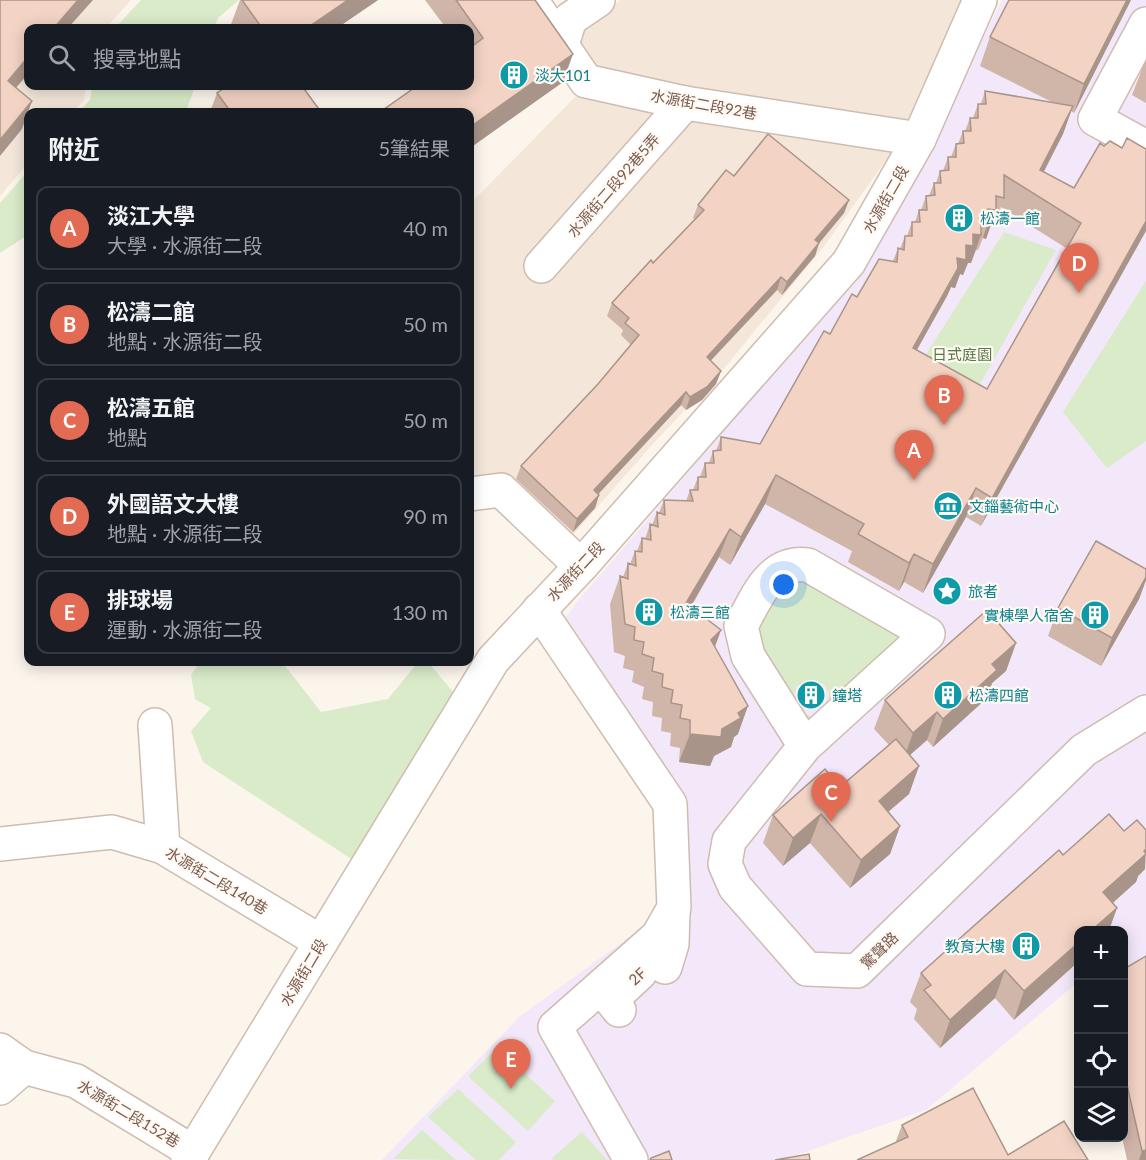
<!DOCTYPE html>
<html lang="zh-TW">
<head>
<meta charset="utf-8">
<style>
	:root { --surface:#171b24; --page:#20242c; --text:#f1f3f6; --muted:#9ea1a6; --line:#363941; --accent:#e36b54 }
	body { margin:0; font-family:Lato,"Noto Sans TC",sans-serif; background:var(--page); color:var(--text) }
	.controls { position:absolute; right:18px; bottom:18px; display:grid; overflow:hidden; border-radius:12px; box-shadow:0 3px 15px #0003 }
	.controls button { width:54px; height:54px; display:grid; place-items:center; padding:0; border:0; border-bottom:2px solid var(--line); background:var(--surface); color:var(--text); font:30px sans-serif }
	.you { position:absolute; left:784px; top:585px; width:21px; height:21px; margin:-15px; border:4px solid #fff; border-radius:50%; background:#1a73e8; box-shadow:0 0 0 9px #1a73e833 }
	.badge { display:grid; place-items:center; width:39px; height:39px; border-radius:50%; background:var(--accent); color:#fff; font-size:20px; font-weight:700 }
	.pin { position:absolute; translate:-50% -50px; filter:drop-shadow(0 2px 3px #0008) }
	.pin::after { content:''; position:absolute; top:32px; width:21px; height:18px; background:inherit; clip-path:polygon(0 0,100% 0,50% 100%) }
	.list { margin:0; padding:0; list-style:none }
	h2 { display:flex; justify-content:space-between; align-items:center; height:78px; margin:0; padding:0 24px; font-size:26px }
	h2 small { font-size:20px; font-weight:400; color:var(--muted) }
	.list li { display:grid; grid-template-columns:39px 1fr auto; gap:18px; align-items:center; box-sizing:border-box; height:84px; margin:0 12px 12px; padding:0 12px; border:2px solid var(--line); border-radius:12px }
	.list b { display:block; font-size:22px; white-space:nowrap }
	.list p { margin:0; font-size:20px; white-space:nowrap; color:var(--muted) }
	.list em { font-size:20px; font-style:normal; color:var(--muted) }
	.icon { flex:none; width:33px; height:33px; fill:none; stroke:currentColor; stroke-width:2; stroke-linecap:round; stroke-linejoin:round }
	.map { position:relative; flex:none; width:1146px; height:1160px; overflow:hidden }
	.search { position:absolute; background:var(--surface); box-shadow:0 3px 15px #0003; left:24px; top:24px; width:450px; height:66px; display:flex; align-items:center; gap:15px; box-sizing:border-box; padding:0 21px; border-radius:12px; color:var(--muted); font-size:22px }
	.panel { position:absolute; background:var(--surface); box-shadow:0 3px 15px #0003; left:24px; top:108px; width:450px; height:558px; border-radius:12px }
	.map>svg:first-child { display:block }
	.residential { fill:#f4e7da }
	.education { fill:#f2e8f9 }
	.green { fill:#d9ebc9; fill-rule:evenodd }
	.lines { fill:none; stroke-linecap:round; stroke-linejoin:round }
	.minor-casing { stroke:#cfbcb0; stroke-width:36 }
	.minor { stroke:#fff; stroke-width:33 }
	.wall { fill:#d0b5a9; fill-rule:evenodd }
	.shaded-wall { fill:#a99489 }
	.building { fill:#f2d3c4; stroke:#a99489; stroke-width:1.5; fill-rule:evenodd }
	.labels { text-anchor:middle; dominant-baseline:central; stroke-width:4.5; stroke-linejoin:round; paint-order:stroke }
	.culture-label { font-size:15px; fill:#0d838f; stroke:#fff9f3; text-anchor:start }
	.street-label { font-size:15px; fill:#785a4e; stroke:#fff9f3 }
	.park-label { font-size:15px; fill:#567842; stroke:#fff9f3 }
</style>
</head>
<body>
<div class="map">
<svg width="1146" height="1160" viewBox="0 0 1146 1160">
	<rect width="100%" height="100%" fill="#fcf5ec"/>
	<g class="residential">
		<path d="M0,0H131L106,28H28V86H86L84,100L73,112H28V163L0,196Z"/>
		<path d="M621,0H966L909,124L590,72L571,45L585,25Z"/>
		<path d="M582,90L666,111L548,277L696,118L898,144L825,245L726,366L652,445L572,536L470,479V204Z"/>
	</g>
	<path class="education" d="M1002,0H1146V959L1124,966V930H1078V982L926,1110L782,1160H382L519,1017L661,914L666,820L549,641L576,603L855,278L892,222Z"/>
	<g class="green">
		<path d="M141,0H239L218,18L214,28H115Z"/>
		<path d="M92,86H195L186,112H79L90,100Z"/>
		<path d="M28,171V235L0,253V203Z"/>
		<path d="M1004,232L1056,250L972,398L916,370Z"/>
		<path d="M1146,281V441L1107,468L1063,412Z"/>
		<path d="M793,574L896,628L899,640L821,716L809,719L799,714L756,648L754,628L775,589ZM810,680L824,684L829,692L827,706L812,716L803,714L793,699L797,686Z"/>
		<path d="M200,662H282L321,712L388,699L418,662H428L454,693L356,862L203,762L191,731L211,708L195,699L191,675Z"/>
		<path d="M497,1048L555,1101L528,1131L468,1076Z"/>
		<path d="M458,1089L516,1142L499,1160H476L428,1117Z"/>
		<path d="M422,1130L456,1160L393,1159Z"/>
		<path d="M582,1132L607,1160H553L552,1158Z"/>
	</g>
	<g class="lines">
		<g class="minor-casing">
			<g id="minor">
				<path d="M531,0L586,81L685,103L919,139"/>
				<path d="M1146,24L1095,119L1146,147"/>
				<path d="M562,45L570,19L598,0"/>
				<path d="M541,266L685,103"/>
				<path d="M470,494L501,490L581,566"/>
				<path d="M539,610L670,804L674,908L658,936L555,1027L631,1160"/>
				<path d="M155,725L163,847"/>
				<path d="M805,746L748,656L741,626C757,597 770,560 808,565L928,634L805,746L729,841L725,864L735,887L807,969L857,971L1084,750L1146,712"/>
				<path d="M0,844L112,832L163,847L321,942"/>
				<path d="M665,967L672,944L673,913"/>
				<path d="M619,1010L611,1000L640,973"/>
				<path d="M0,1050L24,1067"/>
				<path d="M0,1088L24,1067L76,1081L193,1152"/>
				<path d="M188,1160L493,660L581,566L849,262L919,139L980,0"/>
			</g>
		</g>
		<use href="#minor" class="minor"/>
	</g>
	<g class="wall">
		<path d="M240,0H378L337,28H232L230,27Z"/>
		<path d="M425,0H535L563,82L470,148V28H446Z"/>
		<path d="M1131,0L1074,113L1071,111L1063,134L1043,172L1074,188L1104,146L1122,148L981,526L966,517L923,593L904,582L899,591L848,562L852,551L765,504L730,565L719,557L691,607L721,630L715,647L738,734L734,737L731,747L714,756L710,766L679,762L680,748L670,746L671,733L661,731L662,718L652,716L653,702L642,699L644,687L632,682L634,671L623,668L625,656L614,652L610,604L620,576L623,577L628,563L630,564L635,551H637L642,538L645,539L650,524L652,525L657,512L659,513L664,500L686,501L690,490H693L698,477H700L705,463H709L713,451H716L721,437L760,444L830,334L857,297L893,261L898,248L900,249L905,236H907L912,222H915L919,210H921L926,196H929L934,183H936L940,171H943L948,157H951L956,144H958L963,131H965L970,118H973L978,104H981L985,91L1052,102L980,66L990,37ZM1001,207L1066,248L987,389L917,350L947,296L951,287L955,288L960,274L963,275L968,263H971L976,250H978L983,238L986,239L991,225L994,226Z"/>
		<path d="M1146,59V103L1132,95Z"/>
		<path d="M217,93L321,112H210Z"/>
		<path d="M734,176L849,200L844,213L819,243L815,256L782,295L777,290L710,361L721,371L716,384L702,400L686,410L681,405L598,494L599,495L595,508L573,532L516,479L521,466L598,384L631,345L621,335L623,330L607,316L612,303L653,263L695,219L693,218L698,205Z"/>
		<path d="M1146,569V580L1139,599L1101,666L1048,636L1058,608Z"/>
		<path d="M1016,643L1006,671L992,683L987,698L933,747L927,740L910,755L919,766L909,794L888,812L900,826L890,854L850,888L810,843L783,866L763,843L773,815L840,787L889,745L874,729L885,700Z"/>
		<path d="M1063,855L1145,869L1138,876L1136,882L1113,903L1117,908L1109,930H1078L1014,1020L995,998L940,1048L914,1019L917,1009L910,1002L921,973Z"/>
		<path d="M1124,969L1146,1160H1127L1122,1137H1124Z"/>
		<path d="M902,1125L1008,1155L858,1160L897,1143L896,1141Z"/>
	</g>
	<g class="shaded-wall">
		<path d="M78,0H93L68,28H54Z"/>
		<path d="M348,0H378L337,28H307Z"/>
		<path d="M1127,0H1131L1074,113L1084,84Z"/>
		<path d="M573,54L563,82L470,148V127Z"/>
		<path d="M28,57V74L0,106L8,81Z"/>
		<path d="M32,101L22,129L0,156V140Z"/>
		<path d="M1073,106L1063,134L1033,193L1040,170Z"/>
		<path d="M849,200L844,213L811,253L815,240Z"/>
		<path d="M988,209L996,210L986,239L983,238L988,222Z"/>
		<path d="M1146,221V231L981,526L992,498Z"/>
		<path d="M973,234L981,235L971,263H968L963,275L960,274L955,288L951,287L947,296L902,376L913,348L957,258Z"/>
		<path d="M819,243L815,256L782,295L787,282Z"/>
		<path d="M781,277L777,290L702,370L707,357Z"/>
		<path d="M721,371L716,384L702,400L686,410L690,397Z"/>
		<path d="M686,392L681,405L590,503L594,490Z"/>
		<path d="M776,475L765,504L730,565L741,537Z"/>
		<path d="M976,488L966,517L923,593L933,564Z"/>
		<path d="M599,495L595,508L573,532L577,519Z"/>
		<path d="M730,529L719,557L676,632L686,603Z"/>
		<path d="M914,554L904,582L899,591L909,563Z"/>
		<path d="M1146,577V580L1139,599L1101,666L1112,638Z"/>
		<path d="M721,630L710,659L711,640Z"/>
		<path d="M1016,643L1006,671L992,683L987,698L933,747L943,719L992,664Z"/>
		<path d="M748,706L738,734L734,737L731,747L714,756L710,766L679,762L690,734L722,729L738,713Z"/>
		<path d="M937,712L927,740L903,761L913,733Z"/>
		<path d="M919,766L909,794L868,829L879,801Z"/>
		<path d="M821,814L810,843L783,866L793,838Z"/>
		<path d="M900,826L890,854L850,888L861,860Z"/>
		<path d="M1146,849L1145,869L1138,876L1136,882L1093,920L1103,892Z"/>
		<path d="M1117,908L1109,930H1092Z"/>
		<path d="M1078,943V962L1014,1020L1024,991Z"/>
		<path d="M1005,970L995,998L940,1048L950,1020Z"/>
		<path d="M1146,1150V1160H1139L1142,1151Z"/>
	</g>
	<g class="building">
		<path d="M0,0H78L54,28H28V57L8,81L32,101L0,140Z"/>
		<path d="M242,0H348L307,28H262Z"/>
		<path d="M456,0H535L573,54L470,127V112H380L417,86H470V48L483,38Z"/>
		<path d="M1009,0H1127L1084,84L990,37Z"/>
		<path d="M227,86H302L321,112H231L217,93Z"/>
		<path d="M985,91L1073,106L1040,170L1074,188L1100,143L1104,146L1110,141L1122,148L1127,138L1146,149V221L992,498L976,488L933,564L914,554L909,563L858,534L864,524L776,475L741,537L730,529L686,603L721,630L711,640L748,706L738,713L741,718L722,729L721,737L690,734V720L680,718L682,705L671,703L673,690L662,687L663,674L652,671L654,658L642,654L644,642L634,640L635,627L625,624L620,576L628,579V563L636,566L635,551L642,552V538L651,540L650,524L658,527L657,512L665,515L664,500L693,501L690,490H698V477H706L705,463H714L713,451L721,450V437L760,444L824,331L830,334L852,294L857,297L879,259L897,262L898,248L904,250L905,236H912V222H920L919,210H927L926,196L935,195L934,183H941L940,171L949,170L948,157H956V144L964,143L963,131H971L970,118H978V104H986ZM1004,175L1081,223L987,389L913,348L958,268L957,258L966,260V245L973,246V234L981,235V221L988,222V209L996,210V196L1004,198Z"/>
		<path d="M768,134L849,200L815,240L819,243L787,282L781,277L707,357L721,371L707,387L690,397L686,392L594,490L599,495L577,519L521,466L598,384L639,335L625,323L629,318L612,303L651,260L653,263L704,210L698,205L726,170L734,176Z"/>
		<path d="M1096,541L1146,569V577L1112,638L1058,608Z"/>
		<path d="M987,610L1016,643L992,664L997,670L943,719L937,712L913,733L885,700Z"/>
		<path d="M896,739L919,766L879,801L900,826L861,860L821,814L793,838L773,815L825,769L840,787Z"/>
		<path d="M1109,814L1124,831L1137,820L1146,830V849L1144,851L1146,854L1103,892L1117,908L1092,930H1078V943L1024,991L1005,970L950,1020L924,990L931,985L921,973L1059,850L1063,855Z"/>
		<path d="M1146,956V1150L1142,1151L1124,1072V978L1125,977L1124,969Z"/>
		<path d="M973,1088L1008,1155L1064,1121L1088,1160H857L908,1137L902,1125Z"/>
		<path d="M669,1151L672,1160H650L651,1158Z"/>
		<path d="M809,1154L810,1160H775Z"/>
	</g>
	<defs>
		<g id="building-disc" transform="scale(1.5)"><circle r="9.5" fill="#0f9aa8" stroke="#fff9f3"/><path d="M-4-6H4V6H1V3H-1V6H-4ZM-2.5-4.3h1.7v1.8h-1.7ZM.8-4.3h1.7v1.8H.8ZM-2.5-1h1.7V.8h-1.7ZM.8-1h1.7V.8H.8Z" fill="#fff"/></g>
		<g id="museum-disc" transform="scale(1.5)"><circle r="9.5" fill="#0f9aa8" stroke="#fff9f3"/><path d="M0-6L6-3V-2H-6V-3ZM-5-1h2V3h-2ZM-1-1h2V3h-2ZM3-1h2V3H3ZM-6 4H6V6H-6Z" fill="#fff"/></g>
		<g id="sight-disc" transform="scale(1.5)"><circle r="9.5" fill="#0f9aa8" stroke="#fff9f3"/><path d="M0-6L1.8-2.2L6-1.7L2.9 1.2L3.7 5.4L0 3.3L-3.7 5.4L-2.9 1.2L-6-1.7L-1.8-2.2Z" fill="#fff"/></g>
	</defs>
	<g fill-rule="evenodd">
		<use href="#building-disc" x="514" y="75"/>
		<use href="#building-disc" x="959" y="218"/>
		<use href="#museum-disc" x="948" y="506"/>
		<use href="#sight-disc" x="947" y="591"/>
		<use href="#building-disc" x="649" y="612"/>
		<use href="#building-disc" x="1095" y="615"/>
		<use href="#building-disc" x="811" y="695"/>
		<use href="#building-disc" x="948" y="695"/>
		<use href="#building-disc" x="1026" y="946"/>
	</g>
	<g class="labels">
		<g class="culture-label">
			<text x="535" y="75">淡大101</text>
			<text x="980" y="218">松濤一館</text>
			<text x="969" y="506">文錙藝術中心</text>
			<text x="968" y="591">旅者</text>
			<text x="670" y="612">松濤三館</text>
			<text x="1074" y="615" text-anchor="end">實棟學人宿舍</text>
			<text x="832" y="695">鐘塔</text>
			<text x="969" y="695">松濤四館</text>
			<text x="1005" y="946" text-anchor="end">教育大樓</text>
		</g>
		<g class="street-label">
			<text transform="translate(704 104) rotate(10)">水源街二段92巷</text>
			<text transform="translate(613 185) rotate(-49)">水源街二段92巷5弄</text>
			<text transform="translate(885 199) rotate(-60)">水源街二段</text>
			<text transform="translate(575 571) rotate(-47)">水源街二段</text>
			<text transform="translate(217 880) rotate(31)">水源街二段140巷</text>
			<text transform="translate(879 950) rotate(-44)">驚聲路</text>
			<text transform="translate(303 972) rotate(-59)">水源街二段</text>
			<text transform="translate(637 976) rotate(-43)">2F</text>
			<text transform="translate(129 1113) rotate(31)">水源街二段152巷</text>
		</g>
		<g class="park-label">
			<text x="962" y="354">日式庭園</text>
		</g>
	</g>
</svg>
<div class="controls">
<button>+</button>
<button>−</button>
<button><svg class="icon" aria-label="locate" viewBox="0 0 24 24"><circle cx="12" cy="12" r="6"/><path d="M12 2v4M12 18v4M2 12h4M18 12h4"/></svg></button>
<button><svg class="icon" aria-label="layers" viewBox="0 0 24 24"><path d="M12 4l9 5-9 5-9-5zM3 14l9 5 9-5"/></svg></button>
</div>
<div class="you"></div>
<div class="pin badge" style="left:914px;top:480px">A</div>
<div class="pin badge" style="left:944px;top:425px">B</div>
<div class="pin badge" style="left:831px;top:822px">C</div>
<div class="pin badge" style="left:1079px;top:293px">D</div>
<div class="pin badge" style="left:511px;top:1089px">E</div>
<div class="search"><svg class="icon" aria-label="search" viewBox="0 0 24 24"><circle cx="10" cy="10" r="6"/><path d="M15 15l6 6"/></svg>搜尋地點</div>
<section class="panel">
<h2>附近<small>5筆結果</small></h2>
<ul class="list">
<li><span class="badge">A</span><div><b>淡江大學</b><p>大學 · 水源街二段</p></div><em>40 m</em></li>
<li><span class="badge">B</span><div><b>松濤二館</b><p>地點 · 水源街二段</p></div><em>50 m</em></li>
<li><span class="badge">C</span><div><b>松濤五館</b><p>地點</p></div><em>50 m</em></li>
<li><span class="badge">D</span><div><b>外國語文大樓</b><p>地點 · 水源街二段</p></div><em>90 m</em></li>
<li><span class="badge">E</span><div><b>排球場</b><p>運動 · 水源街二段</p></div><em>130 m</em></li>
</ul>
</section>
</div>
</body>
</html>
